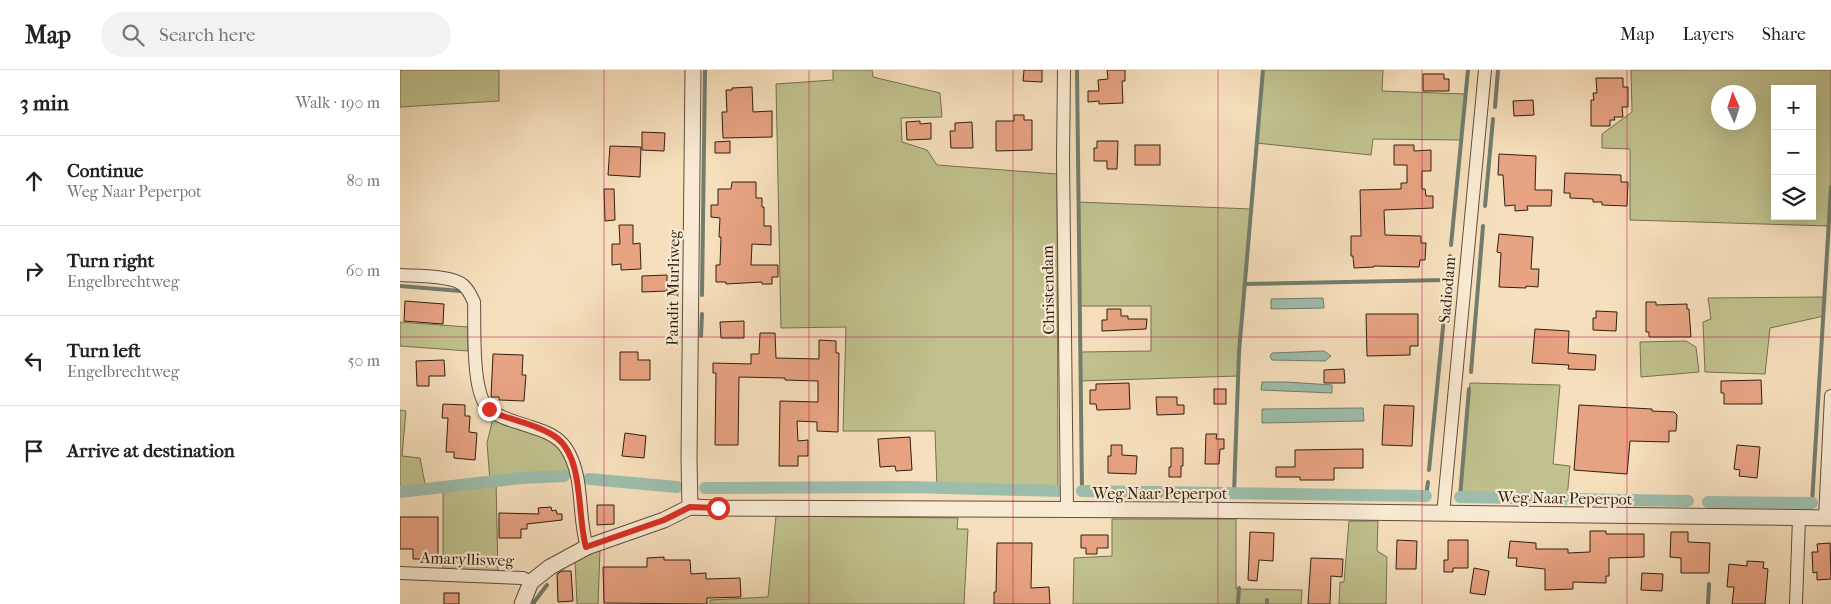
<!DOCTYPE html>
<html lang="en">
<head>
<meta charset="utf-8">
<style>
	:root { --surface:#fff; --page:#f2f2f2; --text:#222; --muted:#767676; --line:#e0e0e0 }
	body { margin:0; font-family:"IM FELL French Canon",serif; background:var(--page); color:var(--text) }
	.controls { position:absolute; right:15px; top:15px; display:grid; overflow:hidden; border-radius:0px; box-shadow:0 5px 20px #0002 }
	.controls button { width:45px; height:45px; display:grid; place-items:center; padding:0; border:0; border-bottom:1px solid var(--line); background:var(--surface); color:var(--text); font:25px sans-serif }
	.compass { position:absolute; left:1311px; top:15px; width:45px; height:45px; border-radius:50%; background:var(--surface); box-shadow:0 5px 20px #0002; rotate:357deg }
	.stop { position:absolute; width:15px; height:15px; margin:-11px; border:4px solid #d93025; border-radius:50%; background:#fff }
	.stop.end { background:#d93025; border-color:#fff; box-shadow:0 1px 5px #0008 }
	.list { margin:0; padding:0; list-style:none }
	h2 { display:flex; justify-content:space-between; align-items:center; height:65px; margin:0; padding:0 20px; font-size:21px }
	h2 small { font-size:16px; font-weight:400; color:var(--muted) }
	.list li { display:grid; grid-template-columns:32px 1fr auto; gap:15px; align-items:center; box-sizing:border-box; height:90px; padding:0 20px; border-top:1px solid var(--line) }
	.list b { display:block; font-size:19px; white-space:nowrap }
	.list p { margin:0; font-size:16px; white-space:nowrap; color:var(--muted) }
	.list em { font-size:16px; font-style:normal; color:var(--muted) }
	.icon { flex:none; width:28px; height:28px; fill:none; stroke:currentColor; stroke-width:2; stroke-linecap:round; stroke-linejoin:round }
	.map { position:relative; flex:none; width:1431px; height:534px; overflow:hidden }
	header { display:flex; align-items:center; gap:30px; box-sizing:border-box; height:70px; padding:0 25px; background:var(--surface); border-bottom:1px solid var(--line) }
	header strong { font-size:24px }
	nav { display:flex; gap:28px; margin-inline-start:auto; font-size:18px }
	.search { width:350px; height:45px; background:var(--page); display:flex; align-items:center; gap:12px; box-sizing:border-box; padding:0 18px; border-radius:28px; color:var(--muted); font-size:19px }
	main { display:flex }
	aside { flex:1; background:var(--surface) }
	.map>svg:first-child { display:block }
	.green { fill:#c0c18e; stroke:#787050; fill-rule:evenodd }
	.water { fill:#9dbdac; stroke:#727d6e }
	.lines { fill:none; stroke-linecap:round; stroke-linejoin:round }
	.stream { stroke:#727d6e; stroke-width:4 }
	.canal { stroke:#9dbdac; stroke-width:12 }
	.building { fill:#e8a383; stroke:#311e11 }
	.minor-casing { stroke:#624e3c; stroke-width:14 }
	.tertiary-casing { stroke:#624e3c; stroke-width:17 }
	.minor { stroke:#f9ead3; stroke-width:12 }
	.tertiary { stroke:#f9ead3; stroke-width:15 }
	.route { stroke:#d93025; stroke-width:6 }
	.grid { fill:none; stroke:#c2185b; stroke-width:1; stroke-opacity:0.55 }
	.labels { text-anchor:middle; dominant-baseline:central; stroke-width:4.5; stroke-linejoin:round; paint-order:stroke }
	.street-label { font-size:16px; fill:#311e11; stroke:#f9ead3 }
</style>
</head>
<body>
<header>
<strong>Map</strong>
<div class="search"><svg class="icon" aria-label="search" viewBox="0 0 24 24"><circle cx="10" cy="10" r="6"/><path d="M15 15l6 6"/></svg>Search here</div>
<nav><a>Map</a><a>Layers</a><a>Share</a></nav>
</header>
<main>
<aside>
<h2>3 min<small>Walk · 190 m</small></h2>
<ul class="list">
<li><svg class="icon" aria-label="ahead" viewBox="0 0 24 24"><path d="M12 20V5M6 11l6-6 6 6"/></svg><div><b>Continue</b><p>Weg Naar Peperpot</p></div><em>80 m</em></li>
<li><svg class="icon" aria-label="right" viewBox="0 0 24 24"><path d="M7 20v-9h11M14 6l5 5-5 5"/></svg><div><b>Turn right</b><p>Engelbrechtweg</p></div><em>60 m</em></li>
<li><svg class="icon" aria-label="left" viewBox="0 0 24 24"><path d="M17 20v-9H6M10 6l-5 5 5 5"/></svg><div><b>Turn left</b><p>Engelbrechtweg</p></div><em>50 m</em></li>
<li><svg class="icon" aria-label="arrive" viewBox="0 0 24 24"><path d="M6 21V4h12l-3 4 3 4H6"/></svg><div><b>Arrive at destination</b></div></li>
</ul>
</aside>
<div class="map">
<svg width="1431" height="534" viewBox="0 0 1431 534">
	<rect width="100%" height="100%" fill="#f6dfbc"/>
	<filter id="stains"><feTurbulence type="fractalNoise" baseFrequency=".004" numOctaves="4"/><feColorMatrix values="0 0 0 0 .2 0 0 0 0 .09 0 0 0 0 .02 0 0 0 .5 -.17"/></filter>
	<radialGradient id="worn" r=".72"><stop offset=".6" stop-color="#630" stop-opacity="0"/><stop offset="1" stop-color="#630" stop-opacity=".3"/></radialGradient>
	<g class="green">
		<path d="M0,0H99V31L0,37Z"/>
		<path d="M433,0H472L473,7L540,23L542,47L501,48L502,72L527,80L537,95L657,104L658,421L537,418L535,361H443L446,257L381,258L376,14L433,10Z"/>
		<path d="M863,0H983L982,21L1066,24L1061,70L973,69L971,85L856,73Z"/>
		<path d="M1231,0H1431V117L1429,156L1230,150V79L1202,78V64L1232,42ZM1375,19H1412V146H1375ZM1318,22H1348V52H1318Z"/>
		<path d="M679,132L851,139L838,306L680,311V282L751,281V236H680Z"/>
		<path d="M1425,227L1424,246L1370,258L1365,304L1305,302L1303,252L1311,249L1308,228Z"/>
		<path d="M0,252L68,257V281L0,276Z"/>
		<path d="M1286,271L1296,277L1299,302L1241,307L1240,272Z"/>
		<path d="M1070,313L1160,315L1153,394L1170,396L1167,429L1060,425Z"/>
		<path d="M0,340L6,341L2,386L20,388L26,419L0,422Z"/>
		<path d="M93,348L152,370L164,380L173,407C148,403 121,408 96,411L98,502L43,501V417L90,411L87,373Z"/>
		<path d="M376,446L558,448L557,459H568L564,534H310V530L368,527Z"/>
		<path d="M712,449H836V519L902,520L901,534H673L674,488L712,486Z"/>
		<path d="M949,451H978L977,481L987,487L986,534H939L940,512H944Z"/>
		<path d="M200,480L198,534H177L175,490Z"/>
	</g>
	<g class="water">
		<path d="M923,228L924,238L871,239V229Z"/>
		<path d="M924,281L931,286L925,291L872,290L870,286L872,283Z"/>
		<path d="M862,312H886L932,315V323L861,320Z"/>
		<path d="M963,338L964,351L862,353V339Z"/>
	</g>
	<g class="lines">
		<g class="stream">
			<path d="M677,0L682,421"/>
			<path d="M1095,37L1098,0"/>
			<path d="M1085,136L1093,49"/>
			<path d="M1051,175L1068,0"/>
			<path d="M845,214L1047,210"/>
			<path d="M0,216L61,221"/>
			<path d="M302,225L305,0"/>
			<path d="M301,266L302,244"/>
			<path d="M1071,302L1083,156"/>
			<path d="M1029,400L1050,186"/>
			<path d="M834,423L839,282L863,0"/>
			<path d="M1026,426L1028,412"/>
			<path d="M1060,427L1069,319"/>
			<path d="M1412,433L1431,117"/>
			<path d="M134,534V532L147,515"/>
			<path d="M838,534L839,518"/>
			<path d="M867,534V530"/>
			<path d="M1308,534L1309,514"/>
		</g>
		<g class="canal">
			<path d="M189,409L277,417"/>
			<path d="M305,418L509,417L658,421"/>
			<path d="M682,421L1026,426"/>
			<path d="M0,422L121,408L164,406"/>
			<path d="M1060,427L1174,429"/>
			<path d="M1180,429L1219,430"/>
			<path d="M1225,430L1288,431"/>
			<path d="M1308,432L1412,433"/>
		</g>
	</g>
	<g class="building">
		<path d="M624,0H642V12L623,11Z"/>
		<path d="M707,0H725V11H722L723,33L699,34V31L688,32V21H699L698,10L708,9Z"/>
		<path d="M1023,4H1044V9H1049V21H1023Z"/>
		<path d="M1196,8H1223V17H1228V37H1222L1223,47H1214L1215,50H1210V56H1191V30H1194L1193,23H1197Z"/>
		<path d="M352,17L353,42L372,41V67L323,68L322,42H327L326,20H332V18Z"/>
		<path d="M1133,30L1134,45L1114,46L1113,31Z"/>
		<path d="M614,45H624V50H632V80L596,81V51H614Z"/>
		<path d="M520,51V54L531,53V69L507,70L506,52Z"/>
		<path d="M572,52L573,78H551L550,61H555V53Z"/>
		<path d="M242,62L265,63L264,81L242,80Z"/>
		<path d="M330,71V83H315V72Z"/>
		<path d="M697,71H718L717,99H707V91H694V78H697Z"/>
		<rect x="735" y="75" width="25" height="20"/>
		<path d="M994,75H1014V81L1031,80V101H1022V119H1025L1026,126H1033V138L984,140L985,165L1021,166V173H1026L1025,190H1020L1019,197L974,196V197L954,198L953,186H951V166H961L960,120L1001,119V113H1007V95H994Z"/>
		<path d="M210,76L241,77L240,107L208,105Z"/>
		<path d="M1099,84L1136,86L1135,120H1152L1151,136H1127L1128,140L1115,141V135L1105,136L1103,105H1098Z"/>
		<path d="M1165,103L1221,105V112H1228L1227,136L1202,135V132H1193V129L1170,128V123H1164Z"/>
		<path d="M332,112H356V128H362V137H364V156H371V175L352,174L351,195H378V207H372V214H362V212L326,214V212H316V195H320L321,167H319L320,148L311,147V135H318V119H331Z"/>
		<path d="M204,119H214L215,150L205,151Z"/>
		<path d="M219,155H233V174L240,173L241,199L221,200V194L212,195V174H220Z"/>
		<path d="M1099,164L1133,167L1131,199H1139L1138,217L1126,216V218L1099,217L1101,183L1097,182Z"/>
		<path d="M267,205V221L242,222V206Z"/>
		<path d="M5,231L44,234L43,254L4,251Z"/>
		<path d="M1246,232H1256V235L1287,234V239H1289L1291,267H1249V262H1246Z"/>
		<path d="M707,239H721V246H728V249H747L746,259L702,261V250H707Z"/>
		<path d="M1196,241L1217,242L1216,261L1193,260V248H1196Z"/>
		<path d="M966,244H1018V276H1010V285L967,286Z"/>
		<path d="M344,251V268H321L320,252Z"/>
		<path d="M1135,259L1169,261L1168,283L1196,285L1195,300L1168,299L1169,295L1132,293Z"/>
		<path d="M360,263H375L376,288L419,289V270L436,271V283H439L438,362L417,361V352L397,351L398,371L408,370V386H398V396H379L380,331L418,332V311L385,310V308L339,307L338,375H315L316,303H313V293L351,294V284H359Z"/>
		<path d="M220,282H238V290H250V310H220Z"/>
		<path d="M93,284L123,285L122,305H126L124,331L99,330V327H91Z"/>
		<path d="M44,290L45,306H29V316H17L16,291Z"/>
		<path d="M944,299L945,313H924V300Z"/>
		<path d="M1361,310L1362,334H1324V323H1321V311Z"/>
		<path d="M729,313L730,339L697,340L696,334H690V320H696V314Z"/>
		<rect x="814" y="319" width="12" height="15"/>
		<path d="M756,327H777V335H784V344L757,345Z"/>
		<path d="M43,334L65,335V346H70L69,362L77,363L75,390L54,388V382H46L48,348H42Z"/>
		<path d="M984,335L1014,336L1012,376L982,375Z"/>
		<path d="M1179,335L1252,339V341L1274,342L1277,345L1276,361H1269V372L1230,371L1227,404L1174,400Z"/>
		<path d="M225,363L246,366L244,388L222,386Z"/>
		<path d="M806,364H817L816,369H824V379H820L819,394H805Z"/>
		<path d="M510,367L512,400L496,401L495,396L480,397L478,369Z"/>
		<path d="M711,375H722V385L737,386L736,404L708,403V386H711Z"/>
		<path d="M1337,375L1360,377L1357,408L1339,406L1340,400L1334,399Z"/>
		<path d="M771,378H783V396H781V407H769V397H771Z"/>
		<path d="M963,379V398H934V410H900V407H876V397H895V380Z"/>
		<path d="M197,435H214V454L197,455Z"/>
		<path d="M151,437L152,441L156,440L157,444H162V450L127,454V459H121V468H99V443L139,444L138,438Z"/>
		<path d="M0,447H38V489H13V479H0Z"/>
		<path d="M1190,461H1206V464H1244V487L1209,488V506H1206V513L1173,512V519L1145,520V499L1116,496L1117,488H1108L1110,471L1136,473V479H1168V483L1190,482Z"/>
		<path d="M850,462L874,463L873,491L859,490L857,511L848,510Z"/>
		<path d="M1271,462H1288V472L1310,473L1309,503H1281V488L1270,487Z"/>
		<path d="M681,465H708V478H697V484H686V478H681Z"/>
		<path d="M997,470L1017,471L1016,499H996Z"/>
		<path d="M1048,470H1068V498H1053V502H1044V490H1048Z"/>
		<path d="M597,473H632L631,518L649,517L650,534H594V522H596Z"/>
		<path d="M1430,473L1431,509L1417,510V502L1413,503L1412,482H1418L1417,474Z"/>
		<path d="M264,487V490H290L291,504L306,503V509L340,508L341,527L307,528V534L204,533L203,497H247V488Z"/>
		<path d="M911,488L943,489L942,507L931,506L930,534H908Z"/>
		<path d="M1347,491L1364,492L1363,498L1368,499L1365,534H1332L1334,517H1327L1329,494L1347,496Z"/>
		<path d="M1074,498L1089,501L1085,525L1070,523Z"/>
		<path d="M162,501H171L173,531L158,532L157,504Z"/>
		<path d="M1242,503L1263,504L1262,521L1241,520Z"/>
		<rect x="44" y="523" width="15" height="11"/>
	</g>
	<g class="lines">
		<g class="minor-casing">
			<g id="minor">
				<path d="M664,0L663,88L667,440"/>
				<path d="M0,205C16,206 52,205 63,215C69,220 71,226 74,232C75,257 71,324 89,339C100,349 118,352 131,357C144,361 158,366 166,378C185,407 177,445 187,477"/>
				<path d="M1043,444L1085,0"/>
				<path d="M1425,448L1431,326"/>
				<path d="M0,503L123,508L131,512"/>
				<path d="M1396,534L1399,448"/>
			</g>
		</g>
		<g class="tertiary-casing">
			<g id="tertiary">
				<path d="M290,437L289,389L293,0"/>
				<path d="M122,534L131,512L150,497L187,477L264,450L290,437L318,438L787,440L1431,448"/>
			</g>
		</g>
		<use href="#minor" class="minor"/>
		<use href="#tertiary" class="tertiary"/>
	</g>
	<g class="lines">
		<path class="route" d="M89,339L97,344C116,351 141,356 157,368C184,389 177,446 186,477L264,450L290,437L318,438"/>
	</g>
	<path class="grid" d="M204,0V534M409,0V534M613,0V534M818,0V534M1022,0V534M1227,0V534M0,267H1431"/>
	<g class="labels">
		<g class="street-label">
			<text transform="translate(273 218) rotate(-89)">Pandit Murliweg</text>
			<text transform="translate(648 220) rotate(-91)">Christendam</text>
			<text transform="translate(1047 220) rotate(-85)">Sadiodam</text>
			<text x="760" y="423">Weg Naar Peperpot</text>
			<text transform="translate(1165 428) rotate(1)">Weg Naar Peperpot</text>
			<text transform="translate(67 489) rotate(2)">Amaryllisweg</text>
		</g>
	</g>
	<rect width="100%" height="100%" filter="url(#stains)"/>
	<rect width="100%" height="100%" fill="url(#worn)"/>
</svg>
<div class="controls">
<button>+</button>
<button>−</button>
<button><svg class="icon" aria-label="layers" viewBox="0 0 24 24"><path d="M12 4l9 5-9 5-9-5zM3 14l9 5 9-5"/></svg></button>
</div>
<svg class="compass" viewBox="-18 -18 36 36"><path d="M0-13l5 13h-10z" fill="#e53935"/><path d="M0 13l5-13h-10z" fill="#767676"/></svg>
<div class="stop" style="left:318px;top:438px"></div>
<div class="stop end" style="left:89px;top:339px"></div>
</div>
</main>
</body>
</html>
